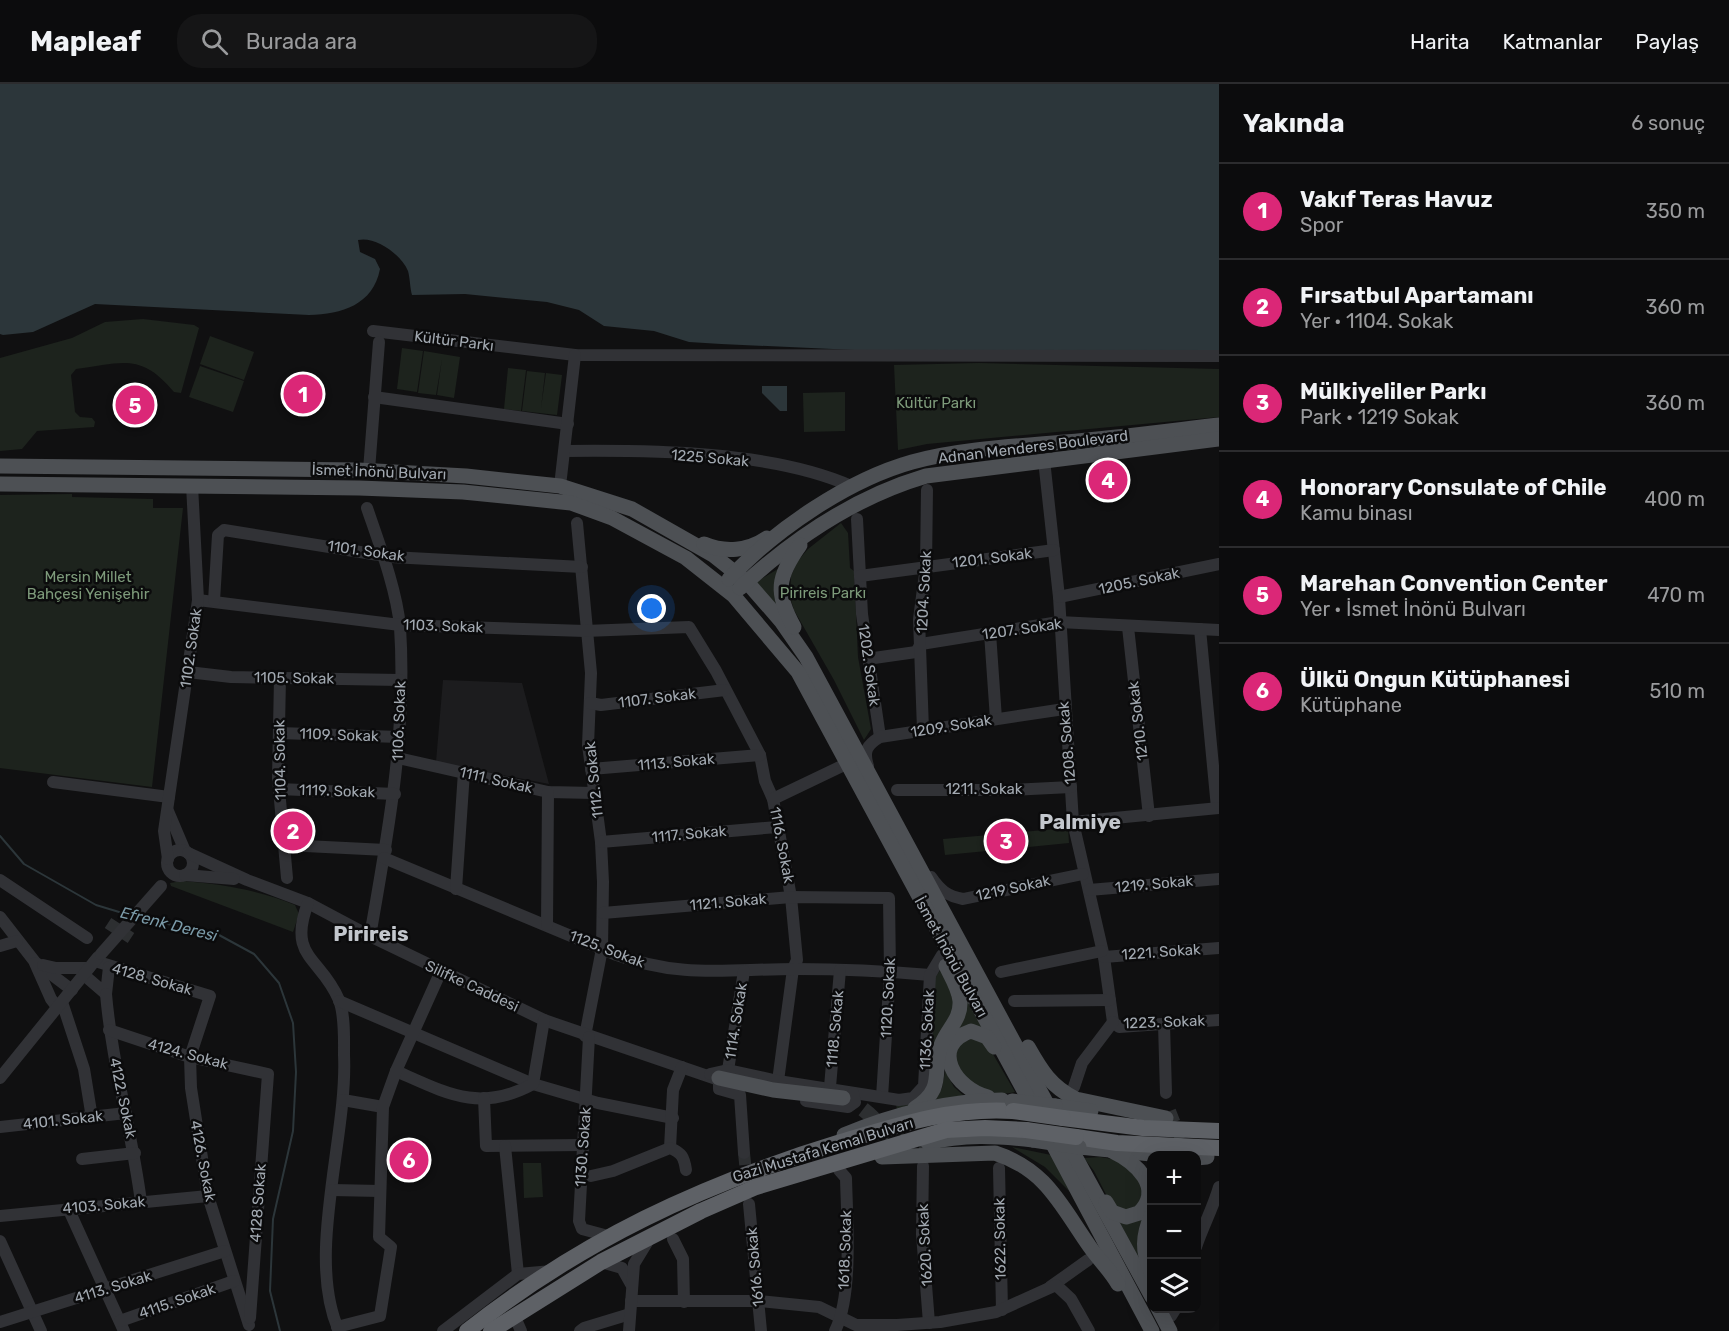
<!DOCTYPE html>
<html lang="tr">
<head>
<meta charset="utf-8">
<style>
	:root { --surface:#0c0c0d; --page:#151516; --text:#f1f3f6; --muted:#9a9b9d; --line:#2c2c2e; --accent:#db2777 }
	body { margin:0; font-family:Rubik,sans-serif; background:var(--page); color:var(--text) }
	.controls { position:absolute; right:18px; bottom:18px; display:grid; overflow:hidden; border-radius:12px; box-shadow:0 6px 24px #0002 }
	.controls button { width:54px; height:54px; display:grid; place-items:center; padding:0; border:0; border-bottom:2px solid var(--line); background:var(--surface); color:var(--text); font:30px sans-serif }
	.you { position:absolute; left:652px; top:525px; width:21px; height:21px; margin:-15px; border:4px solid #fff; border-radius:50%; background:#1a73e8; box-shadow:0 0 0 9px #1a73e833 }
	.badge { display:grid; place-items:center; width:39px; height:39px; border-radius:50%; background:var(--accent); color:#fff; font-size:20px; font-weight:700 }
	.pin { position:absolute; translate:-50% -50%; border:3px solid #fff; box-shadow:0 2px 6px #0006 }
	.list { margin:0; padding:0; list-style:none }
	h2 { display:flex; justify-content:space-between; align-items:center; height:78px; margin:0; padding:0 24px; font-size:26px }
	h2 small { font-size:20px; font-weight:400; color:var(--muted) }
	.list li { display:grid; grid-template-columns:39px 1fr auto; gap:18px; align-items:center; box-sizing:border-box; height:96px; padding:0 24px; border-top:2px solid var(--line) }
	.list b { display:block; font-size:22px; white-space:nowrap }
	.list p { margin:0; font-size:20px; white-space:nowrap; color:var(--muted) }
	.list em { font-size:20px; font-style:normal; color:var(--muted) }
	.icon { flex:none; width:33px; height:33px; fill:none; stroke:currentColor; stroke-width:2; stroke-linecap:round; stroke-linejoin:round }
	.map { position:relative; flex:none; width:1219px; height:1247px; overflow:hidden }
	header { display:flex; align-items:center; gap:36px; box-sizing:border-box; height:84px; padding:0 30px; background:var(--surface); border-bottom:2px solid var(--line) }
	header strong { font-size:28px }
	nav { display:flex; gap:33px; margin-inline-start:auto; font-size:21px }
	.search { width:420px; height:54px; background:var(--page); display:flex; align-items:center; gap:15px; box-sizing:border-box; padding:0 21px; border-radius:24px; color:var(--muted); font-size:22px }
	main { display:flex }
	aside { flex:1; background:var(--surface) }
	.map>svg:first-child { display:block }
	.built { fill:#1c1c1e }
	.green { fill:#1d231d }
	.water { fill:#2c363a }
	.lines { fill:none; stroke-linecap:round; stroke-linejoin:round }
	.stream { stroke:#2c363a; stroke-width:2 }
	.minor-tunnel { stroke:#2d2f31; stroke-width:12; stroke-dasharray:12 6; stroke-linecap:butt }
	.major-tunnel { stroke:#2d2f31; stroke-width:15; stroke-dasharray:15 8; stroke-linecap:butt }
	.minor { stroke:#313236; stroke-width:12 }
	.major { stroke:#4d5054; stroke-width:15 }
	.highway { stroke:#5e6166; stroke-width:16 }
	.minor-bridge { stroke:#313236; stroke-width:12 }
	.major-bridge { stroke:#4d5054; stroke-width:15 }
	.highway-bridge { stroke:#5e6166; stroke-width:16 }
	.labels { text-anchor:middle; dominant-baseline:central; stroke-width:5; stroke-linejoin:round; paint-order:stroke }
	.street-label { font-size:15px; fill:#a2a9b1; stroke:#0b0b0c }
	.park-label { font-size:15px; fill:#7d9a7a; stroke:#0b0b0c }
	.water-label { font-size:16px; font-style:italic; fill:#7b9ba9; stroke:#0b0b0c }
	.district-label { font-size:21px; font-weight:bold; fill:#c3c7cd; stroke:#0b0b0c }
</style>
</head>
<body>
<header>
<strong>Mapleaf</strong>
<div class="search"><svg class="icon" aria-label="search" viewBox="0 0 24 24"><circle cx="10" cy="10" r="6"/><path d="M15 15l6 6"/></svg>Burada ara</div>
<nav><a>Harita</a><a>Katmanlar</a><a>Paylaş</a></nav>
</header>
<main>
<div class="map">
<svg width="1219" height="1247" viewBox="0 0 1219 1247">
	<rect width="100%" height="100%" fill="#101011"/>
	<path class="built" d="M443,596L522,599L549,700L436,678Z"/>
	<g class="green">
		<path d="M143,235L194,241L199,244L181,309L174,308C141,268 122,279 76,285L71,291L75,328L80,333L92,334L95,338L94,343L37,347L22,365L0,367V274L72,254L105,238Z"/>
		<path d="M210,252L254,268L244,296L200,280Z"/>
		<path d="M402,264L423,267L417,308L397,305Z"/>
		<path d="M424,267L460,273L454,314L437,311L442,275L436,311L418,309Z"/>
		<path d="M979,279L1219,285V333L927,360L898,366L894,281Z"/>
		<path d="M200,282L244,297L233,328L189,313Z"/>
		<path d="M508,284L526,286L521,327L504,325Z"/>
		<path d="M527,287L545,289L541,324L546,289L562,291L557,331L522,327Z"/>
		<path d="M845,308V347L804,348L803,309Z"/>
		<path d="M72,410V413L153,415V424H183L152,703L0,684V411Z"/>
		<path d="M841,439L848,449L850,484L854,487L858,573L871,645L864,656L834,596L794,526L790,513L791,492L797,478L808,465Z"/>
		<path d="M783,482L780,526L756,498Z"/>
		<path d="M1068,744L1069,759L945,771L943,755Z"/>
		<path d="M182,797C222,800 258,806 295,821L299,830L293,848L171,802L170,799Z"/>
		<path d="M943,883L956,910L958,923L937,961L934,1001L921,1018L897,1025L895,1017L912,1016L927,1007L935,893Z"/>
		<path d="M965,913L982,943L959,945Z"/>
		<path d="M976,953L990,965L1015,1008C990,1014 976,1003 956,988V961Z"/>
		<path d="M945,987L954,1003L963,1011L934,1019L942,1004Z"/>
		<path d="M1012,1063L1051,1071L1071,1109L1045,1083Z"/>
		<path d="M1100,1073L1124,1077L1146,1106L1132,1130L1113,1124L1094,1087L1084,1074Z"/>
		<path d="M523,1079H541L543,1113L524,1114Z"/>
		<path d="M1145,1132L1140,1180L1115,1136Z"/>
	</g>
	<g class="water">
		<path d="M0,0H1219V267H876L721,260L689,258L654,247L604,242L579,226L547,218L465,210L412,211C410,204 410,194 408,187C401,170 375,152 358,156L360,168L375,175L380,185C373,221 342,230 309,231L95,220L33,248L3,251L0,250Z"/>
		<path d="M762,302H787V327H780L762,309Z"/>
	</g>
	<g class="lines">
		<g class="stream">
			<path d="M0,752L24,780L96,821L129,831"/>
			<path d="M140,834L219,851L254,870L279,899L293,939L296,988L293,1047L273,1135L270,1207L280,1247"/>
		</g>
		<g class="minor-tunnel">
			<path d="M108,839L131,854"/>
			<path d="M1170,1027L1188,1072"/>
			<path d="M744,1069L747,1098"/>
		</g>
		<path class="major-tunnel" d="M843,1014C882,1029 884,1064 935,1065"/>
		<g class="minor">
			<path d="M373,247L575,271L1219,272"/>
			<path d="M374,313L568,340"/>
			<path d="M565,367C652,366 772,367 851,402"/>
			<path d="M1044,376L1059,513L1073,738L1104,873L1113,938"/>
			<path d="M369,386L379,258"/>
			<path d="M560,402L575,271"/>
			<path d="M367,424C379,459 397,507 400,543C407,648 388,750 370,852"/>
			<path d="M857,435L862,530L880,653"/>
			<path d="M577,439L591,589L588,661L601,758L603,798L602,865L585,952"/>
			<path d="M860,492L1054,466"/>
			<path d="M1059,513L1219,480"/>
			<path d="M198,516L400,541L585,547L689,543L716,587L760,671L765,697L773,715L791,813L797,876L793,885L778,997"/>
			<path d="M214,517L218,451L224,446L391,473L582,483"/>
			<path d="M1128,543L1149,732"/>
			<path d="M1200,545L1217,724"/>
			<path d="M990,549L996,635"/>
			<path d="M867,575L916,568L921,560L1059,538L1219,546"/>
			<path d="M188,588L231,593L400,596"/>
			<path d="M280,594L278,694L287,794"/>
			<path d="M590,619L601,621L725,606"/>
			<path d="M923,646L919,535L926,482L927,406"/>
			<path d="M279,649L399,653"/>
			<path d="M398,674L548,708L594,709"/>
			<path d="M868,682C863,667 867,661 880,653L1064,625"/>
			<path d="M591,685L760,671"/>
			<path d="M53,698L169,713"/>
			<path d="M279,705L395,710"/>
			<path d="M897,706H1009L1071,703"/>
			<path d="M773,715L846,680"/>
			<path d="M168,727L185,767"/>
			<path d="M1073,738L1219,724"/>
			<path d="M601,758L777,743"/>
			<path d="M285,761L386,766"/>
			<circle cx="180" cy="779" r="13"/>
			<path d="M188,769L247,796L308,819L370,852L544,936L725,998"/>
			<path d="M384,774L614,870C682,895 726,885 796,885C841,885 885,887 930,891L942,871"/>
			<path d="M168,775L164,747L198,516L192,401"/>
			<path d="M185,791L234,795"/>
			<path d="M931,793C940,806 947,812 963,815L1083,790"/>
			<path d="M0,796L87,854"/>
			<path d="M456,805L464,688"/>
			<path d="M1089,806L1219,795"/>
			<path d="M308,819C287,874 321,873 339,916C345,931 344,955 344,971C348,1053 305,1172 339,1247"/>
			<path d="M603,829L791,813L889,814L890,888L882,1013"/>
			<path d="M0,833L35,878L72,906"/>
			<path d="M547,841L548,708"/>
			<path d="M0,862L17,857"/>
			<path d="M1104,873L1219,864"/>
			<path d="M95,877L210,912L190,973L191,1004L208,1112L249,1241"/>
			<path d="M35,879L51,915L58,924"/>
			<path d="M43,881L56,884H89"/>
			<path d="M1001,888L1102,867"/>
			<path d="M84,891L106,910L109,883"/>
			<path d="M106,910C112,980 132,1048 141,1118"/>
			<path d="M339,917L533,1000L598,1019L673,1034"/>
			<path d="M1014,917L1110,916"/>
			<path d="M62,918L84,985L92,1034"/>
			<path d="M1113,938L1119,943L1219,936"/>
			<path d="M1164,940L1166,1009"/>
			<path d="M109,946L190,973L268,990L250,1234"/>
			<path d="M589,953L579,1137L582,1145L608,1152"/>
			<path d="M728,986L744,887"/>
			<path d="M396,987C446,1009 480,1029 533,1000L544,936"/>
			<path d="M710,990L728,986L778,997L899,1016L913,1014L924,1002L930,891"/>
			<path d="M0,994L98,873"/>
			<path d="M719,994V1005L740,1011L744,1069"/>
			<path d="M830,1003L840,886"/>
			<path d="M1074,1003L1082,979L1113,938"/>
			<path d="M484,1014L486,1062L583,1061"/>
			<path d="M343,1016L383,1023"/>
			<path d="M806,1017L848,1023L855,1018L853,1009"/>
			<path d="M0,1043L126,1029"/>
			<path d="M505,1062L518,1190"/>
			<path d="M670,1064L673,1006L682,983"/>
			<path d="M82,1075L135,1069"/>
			<path d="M923,1082L922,1150L929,1239"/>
			<path d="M999,1084L1002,1226"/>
			<path d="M591,1092L613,1087L670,1064C682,1069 684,1073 686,1086"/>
			<path d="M332,1106L380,1107"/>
			<path d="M749,1120L761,1247"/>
			<path d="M68,1124L124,1247"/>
			<path d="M0,1132L208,1112"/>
			<path d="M673,1155L683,1175L684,1218"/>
			<path d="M0,1157L41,1247"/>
			<path d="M1196,1163C1203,1142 1213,1124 1219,1103"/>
			<path d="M601,1178L622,1184L631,1200"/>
			<path d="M1050,1203L1088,1176"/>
			<path d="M631,1217H759L819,1223L856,1241H897L940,1238L996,1228L1056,1201L1071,1215L1089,1247"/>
			<path d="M514,1231L521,1247"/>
			<path d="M1171,1232L1176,1224"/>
			<path d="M120,1237L234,1197"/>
			<path d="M0,1238L225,1167"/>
			<path d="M337,1243L380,1232L391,1163L379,1153L383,1023L396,987L441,887"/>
			<path d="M443,1247L518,1190L552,1187"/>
			<path d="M580,1247L584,1244L630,1230"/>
			<path d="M629,1247L634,1180L648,1157"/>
			<path d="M835,1247C853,1211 847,1136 846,1094L839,1086"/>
		</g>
		<g class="major">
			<path d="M0,382L358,386L466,392L560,402L632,425L713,471L747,498L781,537L806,573L1053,1031"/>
			<path d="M0,400L359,404L463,408L571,419L612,434L686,474L733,511L798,588L1035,1027"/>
			<path d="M704,460C725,469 748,467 767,454"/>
			<path d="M729,495C774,446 848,396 912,378C958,365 1017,362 1065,358C1117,354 1168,347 1219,341"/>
			<path d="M740,504C794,454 855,413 926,392L1219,355"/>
			<path d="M794,543C775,509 777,493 800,461"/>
			<path d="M1028,963C1041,986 1051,1003 1076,1015L1166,1034"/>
			<path d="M719,994L773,1006L843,1014"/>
			<path d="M988,1013C956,1006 928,962 971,947L987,953L994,963"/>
			<path d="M1055,1022L1091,1027"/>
			<path d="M915,1024C948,1003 930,985 942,959C949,943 961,935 960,917C959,905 951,892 946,882"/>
			<path d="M844,1051C896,1029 947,1017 1002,1016"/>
			<path d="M1048,1051L1152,1247"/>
			<path d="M1064,1052L1152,1213"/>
			<path d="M928,1059C963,1050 997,1052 1033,1056"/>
			<path d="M1079,1063L1172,1072"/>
			<path d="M882,1073L995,1069C1047,1086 1061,1122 1090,1163C1099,1176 1110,1186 1118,1200"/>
			<path d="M1196,1074L1207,1073"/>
			<path d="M1106,1118L1112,1128L1126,1133L1139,1129C1165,1104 1135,1078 1112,1067"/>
			<path d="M1152,1130C1142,1152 1142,1168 1152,1190"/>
			<path d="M1158,1224L1170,1247"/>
		</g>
		<g class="highway">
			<path d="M1063,1034L1143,1044L1219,1047"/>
			<path d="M1076,1053L1117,1059L1219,1064"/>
			<path d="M467,1247C583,1156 700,1101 841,1058C898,1041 953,1023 1013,1027"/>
			<path d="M491,1247L601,1178L701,1127L756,1103L946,1046L985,1044L1026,1046"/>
		</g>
		<path class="minor-bridge" d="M101,870L161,802"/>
		<g class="major-bridge">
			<path d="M1012,1017L1055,1022"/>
			<path d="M1033,1056L1079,1063"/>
		</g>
		<g class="highway-bridge">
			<path d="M1013,1027L1063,1034"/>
			<path d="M1026,1046L1076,1053"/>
		</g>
	</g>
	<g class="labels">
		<g class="street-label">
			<text transform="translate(454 257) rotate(7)">Kültür Parkı</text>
			<text transform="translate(1033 363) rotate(-7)">Adnan Menderes Boulevard</text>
			<text transform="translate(710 374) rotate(5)">1225 Sokak</text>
			<text transform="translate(379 388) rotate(2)">İsmet İnönü Bulvarı</text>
			<text transform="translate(366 467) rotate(8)">1101. Sokak</text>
			<text transform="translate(992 474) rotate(-7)">1201. Sokak</text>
			<text transform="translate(1139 497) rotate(-12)">1205. Sokak</text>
			<text transform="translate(924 508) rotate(-87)">1204. Sokak</text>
			<text transform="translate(443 542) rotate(2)">1103. Sokak</text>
			<text transform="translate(1022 545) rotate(-8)">1207. Sokak</text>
			<text transform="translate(191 564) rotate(-82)">1102. Sokak</text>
			<text transform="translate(869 581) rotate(82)">1202. Sokak</text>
			<text transform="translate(294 594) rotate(1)">1105. Sokak</text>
			<text transform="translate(657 614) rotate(-7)">1107. Sokak</text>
			<text transform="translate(399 637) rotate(-88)">1106. Sokak</text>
			<text transform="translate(1138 637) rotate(-97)">1210. Sokak</text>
			<text transform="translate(951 642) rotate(-9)">1209. Sokak</text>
			<text transform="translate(339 651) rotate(2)">1109. Sokak</text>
			<text transform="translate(1067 659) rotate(-95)">1208. Sokak</text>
			<text transform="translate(280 676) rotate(-91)">1104. Sokak</text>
			<text transform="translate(676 678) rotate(-5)">1113. Sokak</text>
			<text transform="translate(496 696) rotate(13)">1111. Sokak</text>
			<text transform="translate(594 696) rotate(-96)">1112. Sokak</text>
			<text x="984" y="705">1211. Sokak</text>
			<text transform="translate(337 707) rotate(2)">1119. Sokak</text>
			<text transform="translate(689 750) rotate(-5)">1117. Sokak</text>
			<text transform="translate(782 761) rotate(79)">1116. Sokak</text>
			<text transform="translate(1154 800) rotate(-5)">1219. Sokak</text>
			<text transform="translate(1013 804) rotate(-12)">1219 Sokak</text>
			<text transform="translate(728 818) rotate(-5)">1121. Sokak</text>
			<text transform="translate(607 865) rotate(21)">1125. Sokak</text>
			<text transform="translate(1161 868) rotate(-4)">1221. Sokak</text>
			<text transform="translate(951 873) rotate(61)">İsmet İnönü Bulvarı</text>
			<text transform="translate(152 895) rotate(16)">4128. Sokak</text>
			<text transform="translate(472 902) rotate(25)">Silifke Caddesi</text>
			<text transform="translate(888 914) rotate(-87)">1120. Sokak</text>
			<text transform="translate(736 937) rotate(-81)">1114. Sokak</text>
			<text transform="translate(1164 938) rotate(-2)">1223. Sokak</text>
			<text transform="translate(835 945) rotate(-85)">1118. Sokak</text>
			<text transform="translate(927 946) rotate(-87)">1136. Sokak</text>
			<text transform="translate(188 970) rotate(15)">4124. Sokak</text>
			<text transform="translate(123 1014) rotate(78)">4122. Sokak</text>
			<text transform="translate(63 1036) rotate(-6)">4101. Sokak</text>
			<text transform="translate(583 1063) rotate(-86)">1130. Sokak</text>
			<text transform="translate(823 1066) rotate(-17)">Gazi Mustafa Kemal Bulvarı</text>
			<text transform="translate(203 1077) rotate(79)">4126. Sokak</text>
			<text transform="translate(258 1119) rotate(-86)">4128 Sokak</text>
			<text transform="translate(104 1121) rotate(-5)">4103. Sokak</text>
			<text transform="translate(1000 1155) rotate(-91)">1622. Sokak</text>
			<text transform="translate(925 1161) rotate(-93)">1620. Sokak</text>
			<text transform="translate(845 1166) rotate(-88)">1618. Sokak</text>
			<text transform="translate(755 1183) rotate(-95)">1616. Sokak</text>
			<text transform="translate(113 1203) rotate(-17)">4113. Sokak</text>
			<text transform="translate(177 1217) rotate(-19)">4115. Sokak</text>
		</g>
		<g class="park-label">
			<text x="936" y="319">Kültür Parkı</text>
			<text x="88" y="493">Mersin Millet<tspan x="88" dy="17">Bahçesi Yenişehir</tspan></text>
			<text x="823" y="509">Pirireis Parkı</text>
		</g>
		<g class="water-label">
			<text transform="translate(169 840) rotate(14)">Efrenk Deresi</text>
		</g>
		<g class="district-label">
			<text x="1080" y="737">Palmiye</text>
			<text x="371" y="849">Pirireis</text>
		</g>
	</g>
</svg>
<div class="controls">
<button>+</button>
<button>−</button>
<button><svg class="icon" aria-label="layers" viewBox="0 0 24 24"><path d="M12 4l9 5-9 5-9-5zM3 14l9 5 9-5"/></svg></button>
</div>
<div class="you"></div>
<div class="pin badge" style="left:303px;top:310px">1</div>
<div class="pin badge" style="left:293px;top:747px">2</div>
<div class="pin badge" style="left:1006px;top:757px">3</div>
<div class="pin badge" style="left:1108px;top:396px">4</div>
<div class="pin badge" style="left:135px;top:321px">5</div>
<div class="pin badge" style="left:409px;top:1076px">6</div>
</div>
<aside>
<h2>Yakında<small>6 sonuç</small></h2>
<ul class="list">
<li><span class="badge">1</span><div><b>Vakıf Teras Havuz</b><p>Spor</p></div><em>350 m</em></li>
<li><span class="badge">2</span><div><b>Fırsatbul Apartamanı</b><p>Yer · 1104. Sokak</p></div><em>360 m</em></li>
<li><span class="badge">3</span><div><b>Mülkiyeliler Parkı</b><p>Park · 1219 Sokak</p></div><em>360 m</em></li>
<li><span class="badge">4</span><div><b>Honorary Consulate of Chile</b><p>Kamu binası</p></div><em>400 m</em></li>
<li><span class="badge">5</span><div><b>Marehan Convention Center</b><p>Yer · İsmet İnönü Bulvarı</p></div><em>470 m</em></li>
<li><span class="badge">6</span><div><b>Ülkü Ongun Kütüphanesi</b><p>Kütüphane</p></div><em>510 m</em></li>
</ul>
</aside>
</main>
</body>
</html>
